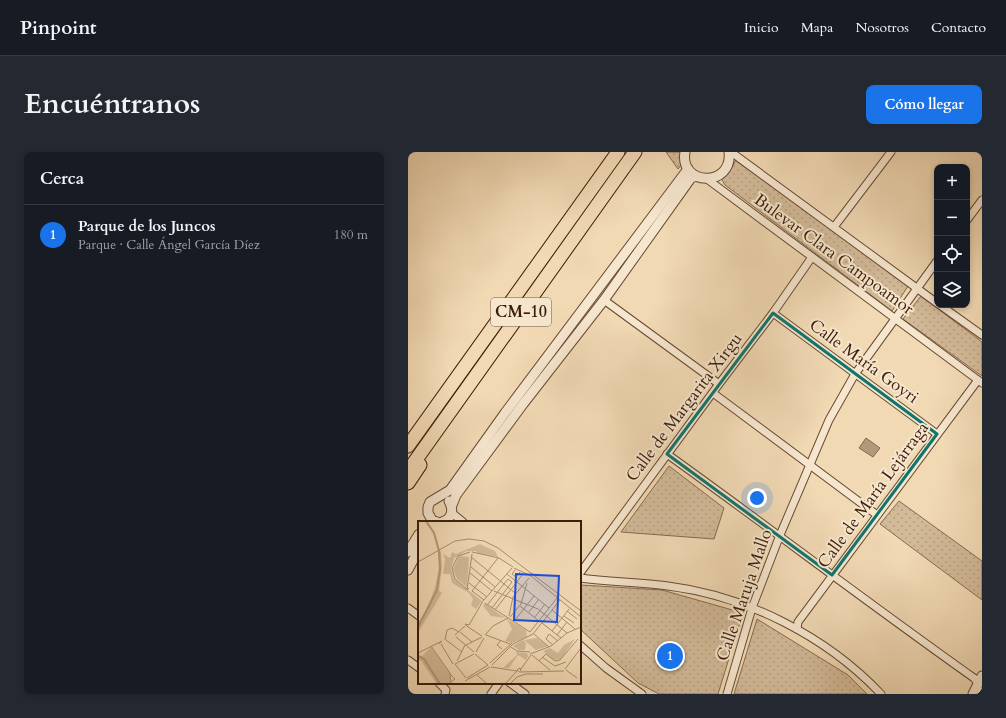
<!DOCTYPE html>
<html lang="es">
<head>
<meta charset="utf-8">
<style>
	:root { --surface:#171b24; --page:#242831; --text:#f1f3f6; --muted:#9ea1a6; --line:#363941; --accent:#1a73e8 }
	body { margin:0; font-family:Cardo,serif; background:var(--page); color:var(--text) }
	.controls { position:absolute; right:12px; top:12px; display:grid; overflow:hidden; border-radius:8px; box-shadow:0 2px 6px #0003 }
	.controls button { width:36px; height:36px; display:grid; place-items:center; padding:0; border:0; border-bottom:1px solid var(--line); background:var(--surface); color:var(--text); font:20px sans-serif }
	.you { position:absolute; left:349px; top:346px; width:14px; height:14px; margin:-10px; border:3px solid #fff; border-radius:50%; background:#1a73e8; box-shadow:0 0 0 6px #1a73e833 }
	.badge { display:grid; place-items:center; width:26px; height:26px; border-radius:50%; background:var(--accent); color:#fff; font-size:13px; font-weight:700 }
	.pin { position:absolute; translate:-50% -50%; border:2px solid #fff; box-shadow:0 1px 4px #0006 }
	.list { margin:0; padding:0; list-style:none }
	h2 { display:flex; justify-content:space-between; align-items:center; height:52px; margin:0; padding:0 16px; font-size:17px }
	h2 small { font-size:13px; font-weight:400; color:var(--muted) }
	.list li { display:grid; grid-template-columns:26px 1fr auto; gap:12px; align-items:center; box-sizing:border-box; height:60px; padding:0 16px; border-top:1px solid var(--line) }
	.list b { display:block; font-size:15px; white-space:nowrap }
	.list p { margin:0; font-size:13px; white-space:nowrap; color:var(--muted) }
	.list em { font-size:13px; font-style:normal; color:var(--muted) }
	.icon { flex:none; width:22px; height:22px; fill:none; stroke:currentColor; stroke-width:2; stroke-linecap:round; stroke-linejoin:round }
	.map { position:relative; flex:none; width:574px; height:542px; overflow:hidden; border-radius:8px }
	header { display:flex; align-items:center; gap:24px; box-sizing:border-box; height:56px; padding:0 20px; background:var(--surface); border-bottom:1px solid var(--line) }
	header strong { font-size:19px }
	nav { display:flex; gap:22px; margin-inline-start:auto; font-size:14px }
	.intro { display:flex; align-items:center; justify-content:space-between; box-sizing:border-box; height:96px; padding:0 24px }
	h1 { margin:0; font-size:28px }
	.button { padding:10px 18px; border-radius:8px; background:var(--accent); color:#fff; font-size:14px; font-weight:700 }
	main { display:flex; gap:24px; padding:0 24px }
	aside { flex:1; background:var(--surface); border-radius:8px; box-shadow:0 2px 6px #0003 }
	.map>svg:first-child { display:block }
	.park { fill:url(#park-dots); stroke:#866a50 }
	.water { fill:#b3997a; stroke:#83674d }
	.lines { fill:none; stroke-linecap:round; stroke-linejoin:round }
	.minor-casing { stroke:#684b34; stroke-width:9 }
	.tertiary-casing { stroke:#684b34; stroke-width:11 }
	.motorway-casing { stroke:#3a1c09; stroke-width:15 }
	.minor { stroke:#f6e6ce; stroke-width:7 }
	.tertiary { stroke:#f6e6ce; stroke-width:9 }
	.motorway { stroke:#f1d9b4; stroke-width:13 }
	.marked { fill:none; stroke:#0f766e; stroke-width:3; stroke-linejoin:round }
	.labels { text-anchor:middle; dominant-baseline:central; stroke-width:4; stroke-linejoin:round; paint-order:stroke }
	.shield { fill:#f6e6ce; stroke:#725944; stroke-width:1 }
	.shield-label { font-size:16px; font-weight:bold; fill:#3a1c09 }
	.street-label { font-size:17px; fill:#3a1c09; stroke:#f6e6ce }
	.inset-river { fill:none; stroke:#b3997a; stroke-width:2 }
	.inset-road { fill:none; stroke:#a88d70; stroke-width:1 }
	.view { fill:#1d4ed8; fill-opacity:0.15; stroke:#1d4ed8; stroke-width:2 }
	.inset-edge { fill:none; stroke:#3a1c09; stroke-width:2 }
</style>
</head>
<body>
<header>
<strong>Pinpoint</strong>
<nav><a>Inicio</a><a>Mapa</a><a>Nosotros</a><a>Contacto</a></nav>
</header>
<div class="intro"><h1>Encuéntranos</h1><a class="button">Cómo llegar</a></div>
<main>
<aside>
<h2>Cerca<small></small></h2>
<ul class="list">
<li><span class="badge">1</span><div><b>Parque de los Juncos</b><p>Parque · Calle Ángel García Díez</p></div><em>180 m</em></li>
</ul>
</aside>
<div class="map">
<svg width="574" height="542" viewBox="0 0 574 542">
	<defs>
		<pattern id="park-dots" width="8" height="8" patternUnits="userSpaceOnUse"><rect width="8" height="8" fill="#d2b997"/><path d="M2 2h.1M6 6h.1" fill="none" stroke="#b59e81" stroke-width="1.8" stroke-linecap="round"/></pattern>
	</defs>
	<rect width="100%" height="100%" fill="#f1d9b4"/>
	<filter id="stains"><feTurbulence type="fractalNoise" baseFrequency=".005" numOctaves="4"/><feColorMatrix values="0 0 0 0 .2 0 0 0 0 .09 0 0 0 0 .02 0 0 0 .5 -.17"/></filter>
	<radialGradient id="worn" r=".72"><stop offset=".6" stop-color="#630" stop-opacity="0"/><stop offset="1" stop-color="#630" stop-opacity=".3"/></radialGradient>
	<g class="park">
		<path d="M258,0H275L274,12L270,17Z"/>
		<path d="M328,8L500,134L484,159L317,33L313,26L323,17Z"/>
		<path d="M513,144L574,190V224L495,167Z"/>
		<path d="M261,314L316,356L306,387L213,380Z"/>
		<path d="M491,349L574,409V448L472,372Z"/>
		<path d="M173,433L254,438L335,461L310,542H251L230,531L172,477Z"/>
		<path d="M349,467L440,523L459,542H326Z"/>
	</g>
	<path class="water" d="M458,286L472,296L465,305L451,296Z"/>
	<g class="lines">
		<g class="minor-casing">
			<g id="minor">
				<path d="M323,0L529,151"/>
				<path d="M299,27L574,231"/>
				<path d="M559,68L574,48"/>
				<path d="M426,75L483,0"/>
				<path d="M196,148L311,232"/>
				<path d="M532,153L574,183"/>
				<path d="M365,161L529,282"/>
				<path d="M305,241L469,363"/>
				<path d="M259,302C362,376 463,453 566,526L570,531"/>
				<path d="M44,361L55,370"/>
				<path d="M172,421L311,232L365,161L404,105"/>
				<path d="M172,426C201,430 231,430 260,434C339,444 418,484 473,542"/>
				<path d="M0,456L11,464"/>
				<path d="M389,477L390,470L570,228"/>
				<path d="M172,493L198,516L234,542"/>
				<path d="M0,508L11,516"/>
				<path d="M31,531L38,538L37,542"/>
				<path d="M102,531L117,542"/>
				<path d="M83,542L91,531"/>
				<path d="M319,542L344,456L372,383L421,268L447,222L529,109"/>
			</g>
		</g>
		<g class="tertiary-casing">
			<g id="tertiary">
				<path d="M277,0C271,34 325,36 321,0"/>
				<path d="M44,353L48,343L115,252L196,148L283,26L288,24"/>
				<path d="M29,370L24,368L20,361V355L22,350L42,338L97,261L280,17"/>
				<path d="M34,370C44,367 46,358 41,349"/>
				<path d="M0,400L11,382"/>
				<path d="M0,418L11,397"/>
				<path d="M565,542L574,524"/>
				<path d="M573,542L574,540"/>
			</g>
		</g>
		<g class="motorway-casing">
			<g id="motorway">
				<path d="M0,294L210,0"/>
				<path d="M0,319L227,0"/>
				<path d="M0,331L12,313"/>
			</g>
		</g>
		<use href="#minor" class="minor"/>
		<use href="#tertiary" class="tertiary"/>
		<use href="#motorway" class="motorway"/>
	</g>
	<path class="marked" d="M365,161L529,282L424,423L259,302Z"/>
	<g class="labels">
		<rect class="shield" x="83" y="146" width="60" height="28" rx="3"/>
		<g class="shield-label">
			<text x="113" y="160">CM-10</text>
		</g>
		<g class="street-label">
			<text transform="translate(426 102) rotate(36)">Bulevar Clara Campoamor</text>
			<text transform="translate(456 209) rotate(36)">Calle María Goyri</text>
			<text transform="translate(276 255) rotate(-53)">Calle de Margarita Xirgu</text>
			<text transform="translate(465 343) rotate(-54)">Calle de María Lejárraga</text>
			<text transform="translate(336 443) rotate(-71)">Calle Maruja Mallo</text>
		</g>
	</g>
	<g transform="translate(10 369)">
		<rect width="163" height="163" fill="#f1d9b4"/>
		<path d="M41,35L51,36L49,66L39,58L35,48Z" fill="#d2b997"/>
		<path d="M23,30L24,46L21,69L24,72L0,112V101L9,89L17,66L21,46L20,31Z" fill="#d2b997"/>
		<path d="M62,23L77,30L80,36L59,32L58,30H48L36,37L33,48L36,58L64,80L58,88L53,84L55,78L51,72L34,62L32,53H25L27,38L25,33L32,37L34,31L38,33ZM67,82L81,93L88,97L73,95L65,85ZM89,98L108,109L109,116L94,122L87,120L94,108ZM119,117L130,125L118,129L106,119ZM157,118L143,138L136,139L125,130L132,127L140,132L146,124ZM13,126L32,152V163H19L3,140L0,139V134L4,135ZM98,131L109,132L110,135L108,139L100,134L91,147H85L99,134Z" fill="#d2b997"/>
		<path d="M105,119L108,122L107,129H101L95,125Z" fill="#d2b997"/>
		<path class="inset-river" d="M0,106L19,69L22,49L21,30L16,12L8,0M0,135L6,138L22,163"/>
		<path class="inset-road" d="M54,31L81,37L95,46M53,36L97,72M0,41L37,20L51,18L66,20L80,27L163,90M53,46L77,66M96,47L113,55L163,96M97,49L94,53L98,56L102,51M52,52L74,70M89,53L131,87M51,62L69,76M51,67L49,69L54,33M49,68L37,58L34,47L40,35L52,31M54,70L80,37M54,70L66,79M76,70L120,88L149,112M67,82L112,111M70,83L90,58L94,61L74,87M102,85L121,100M77,89L105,53M134,89L157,108M149,90L159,98M111,91L121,78M91,95L95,76L111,57M146,95L156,102M92,96L103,83L109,62M117,96L127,83M97,99L116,75M124,102L143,117M50,106L64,115M50,106L47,103L51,104L65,80L94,47M134,110L151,88M42,111L54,121M112,111L139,77M116,113L131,126M37,114L47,105M67,114L75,105L90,97M68,114L92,123M139,114L149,101M38,116L56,131M27,119L29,109L34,107L41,111M28,119L44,131M83,119L79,124L84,128M23,123L35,143M48,124L64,116M135,124L128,118L131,113L140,120M13,125L32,152L33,163M93,126L99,130L112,131M58,131L66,117M0,132L24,120L21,123M57,133L70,144M112,133L133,125L149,112L163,106M114,134L132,149M124,136L137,145L148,141M39,140L47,124M121,140L128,133L137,140L142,139L160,118M72,142L94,122M37,143L56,133M37,143L48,157M74,144L95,123L115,113L142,79M73,146L99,150M103,148L113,134M147,148L163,127M148,149L159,157M103,150L102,147L99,149L101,151L146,150M32,153L37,158L33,161M59,154L68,162M49,157L70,144M47,160L72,146M87,163L99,150M92,163L99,156L108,153H125"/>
		<path class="view" d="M98,53L141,55L139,101L96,99Z"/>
		<rect width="163" height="163" class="inset-edge"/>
	</g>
	<rect width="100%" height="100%" filter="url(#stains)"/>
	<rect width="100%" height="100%" fill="url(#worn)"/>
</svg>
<div class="controls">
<button>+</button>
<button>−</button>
<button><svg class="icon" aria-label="locate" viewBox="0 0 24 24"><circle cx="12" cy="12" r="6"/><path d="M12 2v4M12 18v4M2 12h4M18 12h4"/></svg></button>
<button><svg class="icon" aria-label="layers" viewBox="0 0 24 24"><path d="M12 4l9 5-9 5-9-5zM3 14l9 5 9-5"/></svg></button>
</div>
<div class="you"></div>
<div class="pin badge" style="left:262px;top:504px">1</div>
</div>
</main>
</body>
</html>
